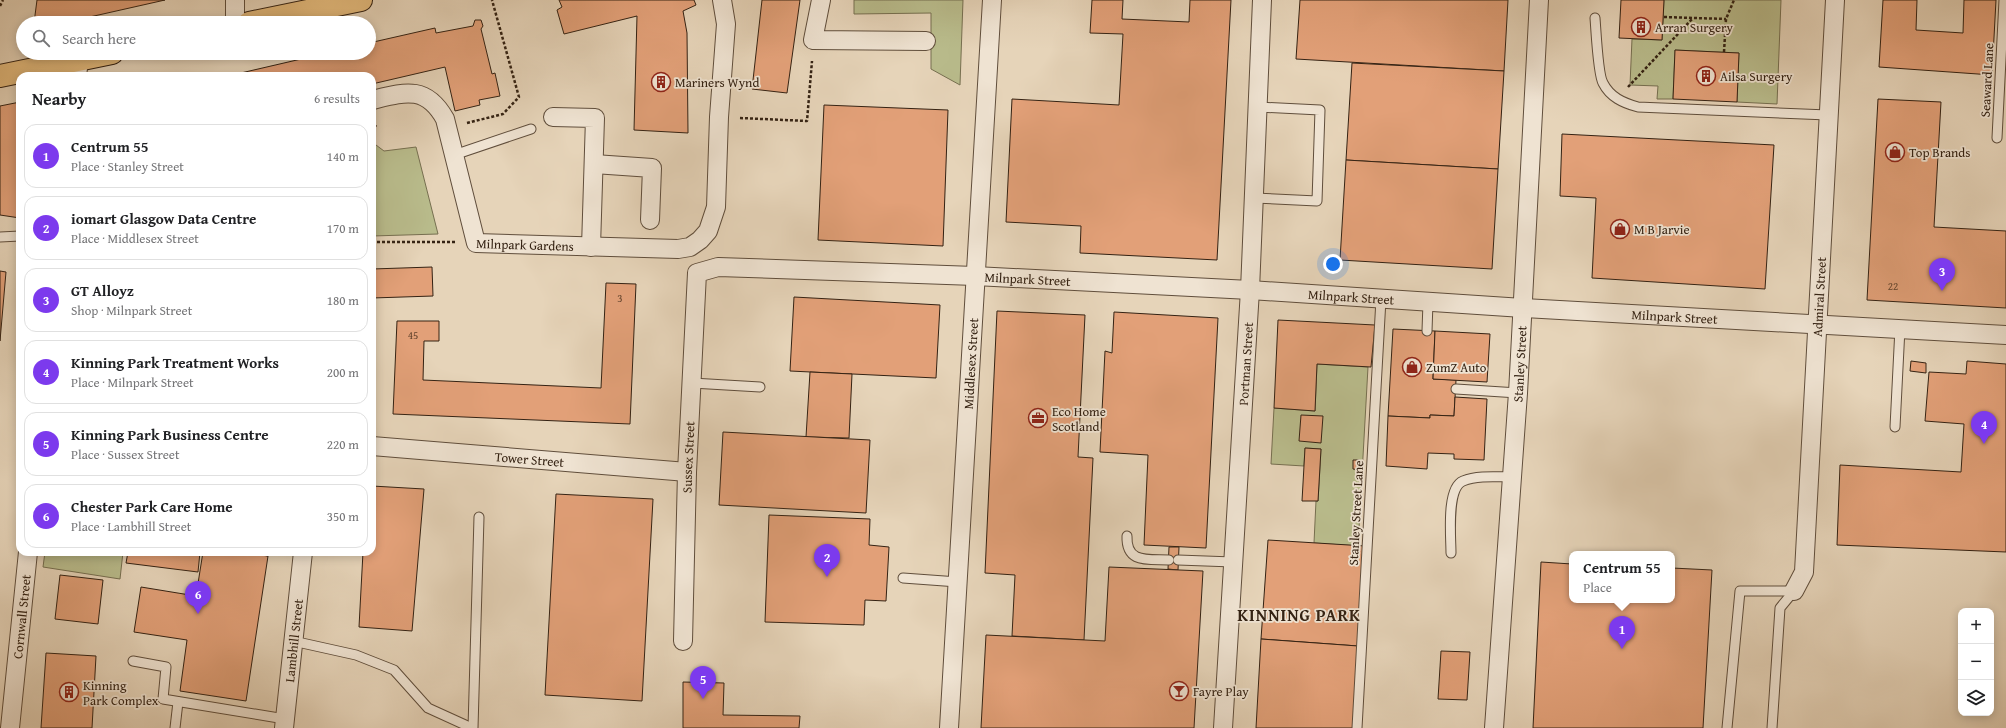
<!DOCTYPE html>
<html lang="en">
<head>
<meta charset="utf-8">
<style>
	:root { --surface:#fff; --page:#f6f6f6; --text:#202124; --muted:#757577; --line:#e0e0e0; --accent:#7c3aed }
	body { margin:0; font-family:"Gentium Book Plus",serif; background:var(--page); color:var(--text) }
	.controls { position:absolute; right:12px; bottom:12px; display:grid; overflow:hidden; border-radius:8px; box-shadow:0 2px 10px #0003 }
	.controls button { width:36px; height:36px; display:grid; place-items:center; padding:0; border:0; border-bottom:1px solid var(--line); background:var(--surface); color:var(--text); font:20px sans-serif }
	.you { position:absolute; left:1333px; top:264px; width:14px; height:14px; margin:-10px; border:3px solid #fff; border-radius:50%; background:#1a73e8; box-shadow:0 0 0 6px #1a73e833 }
	.badge { display:grid; place-items:center; width:26px; height:26px; border-radius:50%; background:var(--accent); color:#fff; font-size:13px; font-weight:700 }
	.pin { position:absolute; translate:-50% -33px; filter:drop-shadow(0 1px 2px #0008) }
	.pin::after { content:''; position:absolute; top:21px; width:14px; height:12px; background:inherit; clip-path:polygon(0 0,100% 0,50% 100%) }
	.popup { position:absolute; left:1569px; top:551px; width:106px; height:52px; box-sizing:border-box; display:grid; place-content:center; border-radius:8px; background:var(--surface); filter:drop-shadow(0 1px 3px #0005); font-size:13px; white-space:nowrap; color:var(--muted) }
	.popup b { font-size:15px; color:var(--text) }
	.popup::after { content:''; position:absolute; left:50%; top:100%; margin-left:-8px; border:8px solid transparent; border-top-color:var(--surface) }
	.list { margin:0; padding:0; list-style:none }
	h2 { display:flex; justify-content:space-between; align-items:center; height:52px; margin:0; padding:0 16px; font-size:17px }
	h2 small { font-size:13px; font-weight:400; color:var(--muted) }
	.list li { display:grid; grid-template-columns:26px 1fr auto; gap:12px; align-items:center; box-sizing:border-box; height:64px; margin:0 8px 8px; padding:0 8px; border:1px solid var(--line); border-radius:12px }
	.list b { display:block; font-size:15px; white-space:nowrap }
	.list p { margin:0; font-size:13px; white-space:nowrap; color:var(--muted) }
	.list em { font-size:13px; font-style:normal; color:var(--muted) }
	.icon { flex:none; width:22px; height:22px; fill:none; stroke:currentColor; stroke-width:2; stroke-linecap:round; stroke-linejoin:round }
	.map { position:relative; flex:none; width:2006px; height:728px; overflow:hidden }
	.search { position:absolute; background:var(--surface); box-shadow:0 2px 10px #0003; left:16px; top:16px; width:360px; height:44px; display:flex; align-items:center; gap:10px; box-sizing:border-box; padding:0 14px; border-radius:22px; color:var(--muted); font-size:15px }
	.panel { position:absolute; background:var(--surface); box-shadow:0 2px 10px #0003; left:16px; top:72px; width:360px; height:484px; border-radius:12px }
	.map>svg:first-child { display:block }
	.green { fill:#b9bc8c; stroke:#766f50 }
	.building { fill:#e2a078; stroke:#342213 }
	.lines { fill:none; stroke-linecap:round; stroke-linejoin:round }
	.service-casing { stroke:#604e3c; stroke-width:11 }
	.minor-casing { stroke:#604e3c; stroke-width:20 }
	.primary-casing { stroke:#342213; stroke-width:24 }
	.path { stroke:#342213; stroke-width:2.5; stroke-dasharray:3 2; stroke-linecap:butt }
	.service { stroke:#efe3d2; stroke-width:9 }
	.minor { stroke:#efe3d2; stroke-width:18 }
	.primary { stroke:#e3ba7c; stroke-width:22 }
	.labels { text-anchor:middle; dominant-baseline:central; stroke-width:3.5; stroke-linejoin:round; paint-order:stroke }
	.number-label { font-size:11px; fill:#60422c }
	.poi-label { font-size:13px; fill:#342213; stroke:#efe3d2; text-anchor:start }
	.street-label { font-size:13px; fill:#342213; stroke:#efe3d2 }
	.district-label { font-size:17px; font-weight:bold; letter-spacing:1px; fill:#342213; stroke:#efe3d2 }
</style>
</head>
<body>
<div class="map">
<svg width="2006" height="728" viewBox="0 0 2006 728">
	<rect width="100%" height="100%" fill="#e6d4b9"/>
	<filter id="stains"><feTurbulence type="fractalNoise" baseFrequency=".005" numOctaves="4"/><feColorMatrix values="0 0 0 0 .2 0 0 0 0 .09 0 0 0 0 .02 0 0 0 .5 -.17"/></filter>
	<radialGradient id="worn" r=".72"><stop offset=".6" stop-color="#630" stop-opacity="0"/><stop offset="1" stop-color="#630" stop-opacity=".3"/></radialGradient>
	<g class="green">
		<path d="M854,0H963L960,85L931,69V13L854,14Z"/>
		<path d="M1664,0H1781L1777,104L1737,102L1739,53L1675,50L1673,99H1657L1658,86L1630,85L1632,39L1662,40Z"/>
		<path d="M372,142L384,151L416,147L438,234L372,236Z"/>
		<path d="M1317,364L1368,367L1358,546L1314,543L1316,501H1318L1321,449L1305,448L1304,466L1271,464L1274,408L1315,411Z"/>
		<path d="M45,552H123L120,579L43,567Z"/>
	</g>
	<g class="building">
		<path d="M37,0H165L63,23H34Z"/>
		<path d="M559,0H694L696,5L683,11L687,33L688,133L634,130L637,16L564,34L557,10L562,7Z"/>
		<path d="M762,0H800L787,93L752,89Z"/>
		<path d="M1092,0H1123L1122,19L1189,22L1190,0H1231L1217,260L1080,253L1081,226L1006,222L1012,99L1119,105L1123,34L1090,33Z"/>
		<path d="M1300,0H1508L1504,71L1296,59Z"/>
		<path d="M1621,0H1664L1662,40L1619,38Z"/>
		<path d="M1883,0H1917L1916,30L1963,33L1964,0H1996L1992,75L1879,67Z"/>
		<path d="M475,20H481L483,26L481,29L492,74L495,73L500,96L479,100L480,105L455,111L445,67L372,84V76H228L327,53H369V43L435,28L436,33L473,26Z"/>
		<path d="M1675,50L1739,53L1737,102L1673,99Z"/>
		<path d="M1352,63L1504,71L1498,169L1346,160Z"/>
		<path d="M1878,99L1941,102L1934,227L2006,231V308L1867,300Z"/>
		<path d="M20,102V218L0,215V106Z"/>
		<path d="M824,105L948,110L943,246L818,240Z"/>
		<path d="M1562,134L1774,145L1765,289L1592,278L1596,198L1560,196Z"/>
		<path d="M1346,160L1498,169L1492,269L1340,260Z"/>
		<path d="M432,267L433,296L372,298V269Z"/>
		<path d="M0,271L6,272L0,341Z"/>
		<path d="M606,283L636,284L630,424L393,414L397,321H439V341H424L423,380L601,388Z"/>
		<path d="M794,297L940,305L936,378L790,371Z"/>
		<path d="M997,311L1085,315L1078,457L1093,458L1084,640L1012,636L1015,575L985,573Z"/>
		<path d="M1114,312L1218,318L1206,548L1144,545L1148,455L1100,452L1105,351L1112,353Z"/>
		<path d="M1278,320L1375,325L1371,367L1317,364L1315,411L1274,408Z"/>
		<path d="M1393,329L1435,331L1433,379L1456,380L1454,416L1430,415V418L1388,416Z"/>
		<path d="M1435,331L1490,334L1487,382L1433,379Z"/>
		<path d="M1911,361L1926,363V373L1910,371Z"/>
		<path d="M1967,361L2006,364V552L1837,545L1840,465L1961,472L1964,424L1925,421L1929,372L1966,374Z"/>
		<path d="M810,372L852,374L849,438L806,437Z"/>
		<path d="M1455,397L1487,399L1484,460L1454,459V454L1428,453L1427,469L1386,466L1388,416L1430,418V415L1454,416Z"/>
		<path d="M1301,415L1323,416L1321,443L1299,441Z"/>
		<path d="M723,432L870,440L866,513L719,505Z"/>
		<path d="M1305,448L1321,449L1318,501H1302Z"/>
		<path d="M1353,460H1360V470L1353,469Z"/>
		<path d="M372,486L424,489L412,631L359,627L363,552H372Z"/>
		<path d="M556,494L653,499L642,701L545,695Z"/>
		<path d="M769,515L870,519L869,545L889,547L886,601L865,600L864,625L765,622Z"/>
		<path d="M1268,540L1365,546L1358,646L1261,639Z"/>
		<path d="M1169,547H1179L1178,570L1168,569Z"/>
		<path d="M128,552H200L198,572L126,563Z"/>
		<path d="M203,552H237L268,556L246,701L180,691L187,640L134,632L141,587L196,596Z"/>
		<path d="M247,552H268V556Z"/>
		<path d="M1541,562L1572,564V600H1672V568L1712,570L1703,728H1533Z"/>
		<path d="M1109,567L1203,571L1194,728H981L986,635L1105,641Z"/>
		<path d="M60,575L103,580L98,624L55,619Z"/>
		<path d="M1261,639L1358,646L1353,728H1256Z"/>
		<path d="M1441,651L1470,652L1467,700L1438,699Z"/>
		<path d="M46,653L96,656L92,728H41Z"/>
		<path d="M683,682L724,683L723,715L800,716L799,728H683Z"/>
	</g>
	<g class="lines">
		<g class="service-casing">
			<g id="service">
				<path d="M1595,18C1596,30 1598,75 1603,83C1610,97 1623,103 1638,107L1828,115"/>
				<path d="M1997,138L2004,0"/>
				<path d="M454,155L531,129"/>
				<path d="M1254,198L1317,201L1320,110L1258,107"/>
				<path d="M0,237L20,236"/>
				<path d="M1427,331L1428,302"/>
				<path d="M692,383L760,387"/>
				<path d="M1456,389L1518,393"/>
				<path d="M1895,427L1900,328"/>
				<path d="M1127,536C1126,564 1148,559 1169,560"/>
				<path d="M1451,553C1451,537 1446,488 1463,481C1478,475 1497,477 1512,477"/>
				<path d="M1178,560L1233,562"/>
				<path d="M903,578L958,582"/>
				<path d="M293,641L356,655L394,670L428,708L472,728"/>
				<path d="M133,661L166,667L163,699L285,719"/>
				<path d="M175,728L178,702"/>
				<path d="M473,728L479,517"/>
				<path d="M1357,728L1381,299"/>
				<path d="M1727,728L1740,591H1794"/>
				<path d="M1772,728L1780,608L1794,591"/>
			</g>
		</g>
		<g class="minor-casing">
			<g id="minor">
				<path d="M235,0V23"/>
				<path d="M821,0L813,40L926,41"/>
				<path d="M77,76L79,60"/>
				<path id="s1" d="M372,100C405,92 426,85 445,119L476,243L678,249L690,247L700,240L708,231L716,207L719,117L726,24L722,0"/>
				<path d="M553,117L595,118L591,247"/>
				<path d="M594,164L652,168L650,220"/>
				<path id="s2" d="M372,446L687,472"/>
				<path id="s3" d="M1794,591L1804,572L1835,0"/>
				<path id="s4" d="M683,641L687,472L697,273L718,267L975,276L1250,290L1523,308L2006,335"/>
				<path id="s5" d="M10,728L28,552"/>
				<path id="s6" d="M284,728L303,552"/>
				<path id="s7" d="M949,728L992,0"/>
				<path id="s8" d="M1223,728L1250,290L1262,0"/>
				<path id="s9" d="M1494,728L1518,393L1539,0"/>
			</g>
		</g>
		<g class="primary-casing">
			<g id="primary">
				<path d="M249,23L361,0"/>
				<path d="M0,76L112,53"/>
			</g>
		</g>
		<g class="path">
			<path d="M0,6L3,0"/>
			<path d="M1664,17L1726,19"/>
			<path d="M1724,52L1726,19L1734,0"/>
			<path d="M1628,87L1693,18"/>
			<path d="M740,118L807,121L812,61"/>
			<path d="M467,123L503,114L519,97L492,0"/>
			<path d="M372,131L376,125"/>
			<path d="M372,242H455"/>
		</g>
		<use href="#service" class="service"/>
		<use href="#minor" class="minor"/>
		<use href="#primary" class="primary"/>
	</g>
	<defs>
		<g id="building-ring" transform="scale(1)"><circle r="9.5" fill="#efe3d2" stroke="#8f2418" stroke-width="1.5"/><path d="M-4-6H4V6H1V3H-1V6H-4ZM-2.5-4.3h1.7v1.8h-1.7ZM.8-4.3h1.7v1.8H.8ZM-2.5-1h1.7V.8h-1.7ZM.8-1h1.7V.8H.8Z" fill="#8f2418"/></g>
		<g id="shop-ring" transform="scale(1)"><circle r="9.5" fill="#efe3d2" stroke="#8f2418" stroke-width="1.5"/><path d="M-5-2.5h2.3a2.7 3.5 0 0 1 5.4 0H5L5.5 6h-11ZM-1.5-2.5h3a1.5 2.3 0 0 0-3 0Z" fill="#8f2418"/></g>
		<g id="office-ring" transform="scale(1)"><circle r="9.5" fill="#efe3d2" stroke="#8f2418" stroke-width="1.5"/><path d="M-6-3h4V-5.5h4V-3h4V5H-6ZM-1-4.5V-3h2v-1.5ZM-6 0V1H6V0Z" fill="#8f2418"/></g>
		<g id="bar-ring" transform="scale(1)"><circle r="9.5" fill="#efe3d2" stroke="#8f2418" stroke-width="1.5"/><path d="M-6-5H6L.8 .8V4.5H3.5V6h-7V4.5H-.8V.8Z" fill="#8f2418"/></g>
	</defs>
	<g fill-rule="evenodd">
		<use href="#building-ring" x="1641" y="27"/>
		<use href="#building-ring" x="1706" y="76"/>
		<use href="#building-ring" x="661" y="82"/>
		<use href="#shop-ring" x="1895" y="152"/>
		<use href="#shop-ring" x="1620" y="229"/>
		<use href="#shop-ring" x="1412" y="367"/>
		<use href="#office-ring" x="1038" y="418"/>
		<use href="#bar-ring" x="1179" y="691"/>
		<use href="#building-ring" x="69" y="692"/>
	</g>
	<g class="labels">
		<g class="number-label">
			<text x="1893" y="286">22</text>
			<text x="620" y="298">3</text>
			<text x="413" y="335">45</text>
		</g>
		<g class="poi-label">
			<text x="1655" y="27">Arran Surgery</text>
			<text x="1720" y="76">Ailsa Surgery</text>
			<text x="675" y="82">Mariners Wynd</text>
			<text x="1909" y="152">Top Brands</text>
			<text x="1634" y="229">M B Jarvie</text>
			<text x="1426" y="367">ZumZ Auto</text>
			<text x="1052" y="411">Eco Home<tspan x="1052" dy="15">Scotland</tspan></text>
			<text x="83" y="685">Kinning<tspan x="83" dy="15">Park Complex</tspan></text>
			<text x="1193" y="691">Fayre Play</text>
		</g>
		<g class="street-label">
			<text transform="translate(1987 80) rotate(-87)">Seaward Lane</text>
			<text stroke="none"><textPath href="#s1" startOffset="261">Milnpark Gardens</textPath></text>
			<text stroke="none"><textPath href="#s4" startOffset="700">Milnpark Street</textPath></text>
			<text stroke="none"><textPath href="#s4" startOffset="1024">Milnpark Street</textPath></text>
			<text stroke="none"><textPath href="#s3" startOffset="297">Admiral Street</textPath></text>
			<text stroke="none"><textPath href="#s4" startOffset="1348">Milnpark Street</textPath></text>
			<text stroke="none"><textPath href="#s7" startOffset="365">Middlesex Street</textPath></text>
			<text stroke="none"><textPath href="#s8" startOffset="365">Portman Street</textPath></text>
			<text stroke="none"><textPath href="#s9" startOffset="365">Stanley Street</textPath></text>
			<text stroke="none"><textPath href="#s4" startOffset="184">Sussex Street</textPath></text>
			<text stroke="none"><textPath href="#s2" startOffset="158">Tower Street</textPath></text>
			<text transform="translate(1356 513) rotate(-87)">Stanley Street Lane</text>
			<text stroke="none"><textPath href="#s5" startOffset="112">Cornwall Street</textPath></text>
			<text stroke="none"><textPath href="#s6" startOffset="88">Lambhill Street</textPath></text>
		</g>
		<g class="district-label">
			<text x="1299" y="614">KINNING PARK</text>
		</g>
	</g>
	<rect width="100%" height="100%" filter="url(#stains)"/>
	<rect width="100%" height="100%" fill="url(#worn)"/>
</svg>
<div class="controls">
<button>+</button>
<button>−</button>
<button><svg class="icon" aria-label="layers" viewBox="0 0 24 24"><path d="M12 4l9 5-9 5-9-5zM3 14l9 5 9-5"/></svg></button>
</div>
<div class="you"></div>
<div class="pin badge" style="left:1622px;top:649px">1</div>
<div class="popup"><b>Centrum 55</b>Place</div>
<div class="pin badge" style="left:827px;top:577px">2</div>
<div class="pin badge" style="left:1942px;top:291px">3</div>
<div class="pin badge" style="left:1984px;top:444px">4</div>
<div class="pin badge" style="left:703px;top:699px">5</div>
<div class="pin badge" style="left:198px;top:614px">6</div>
<div class="search"><svg class="icon" aria-label="search" viewBox="0 0 24 24"><circle cx="10" cy="10" r="6"/><path d="M15 15l6 6"/></svg>Search here</div>
<section class="panel">
<h2>Nearby<small>6 results</small></h2>
<ul class="list">
<li><span class="badge">1</span><div><b>Centrum 55</b><p>Place · Stanley Street</p></div><em>140 m</em></li>
<li><span class="badge">2</span><div><b>iomart Glasgow Data Centre</b><p>Place · Middlesex Street</p></div><em>170 m</em></li>
<li><span class="badge">3</span><div><b>GT Alloyz</b><p>Shop · Milnpark Street</p></div><em>180 m</em></li>
<li><span class="badge">4</span><div><b>Kinning Park Treatment Works</b><p>Place · Milnpark Street</p></div><em>200 m</em></li>
<li><span class="badge">5</span><div><b>Kinning Park Business Centre</b><p>Place · Sussex Street</p></div><em>220 m</em></li>
<li><span class="badge">6</span><div><b>Chester Park Care Home</b><p>Place · Lambhill Street</p></div><em>350 m</em></li>
</ul>
</section>
</div>
</body>
</html>
